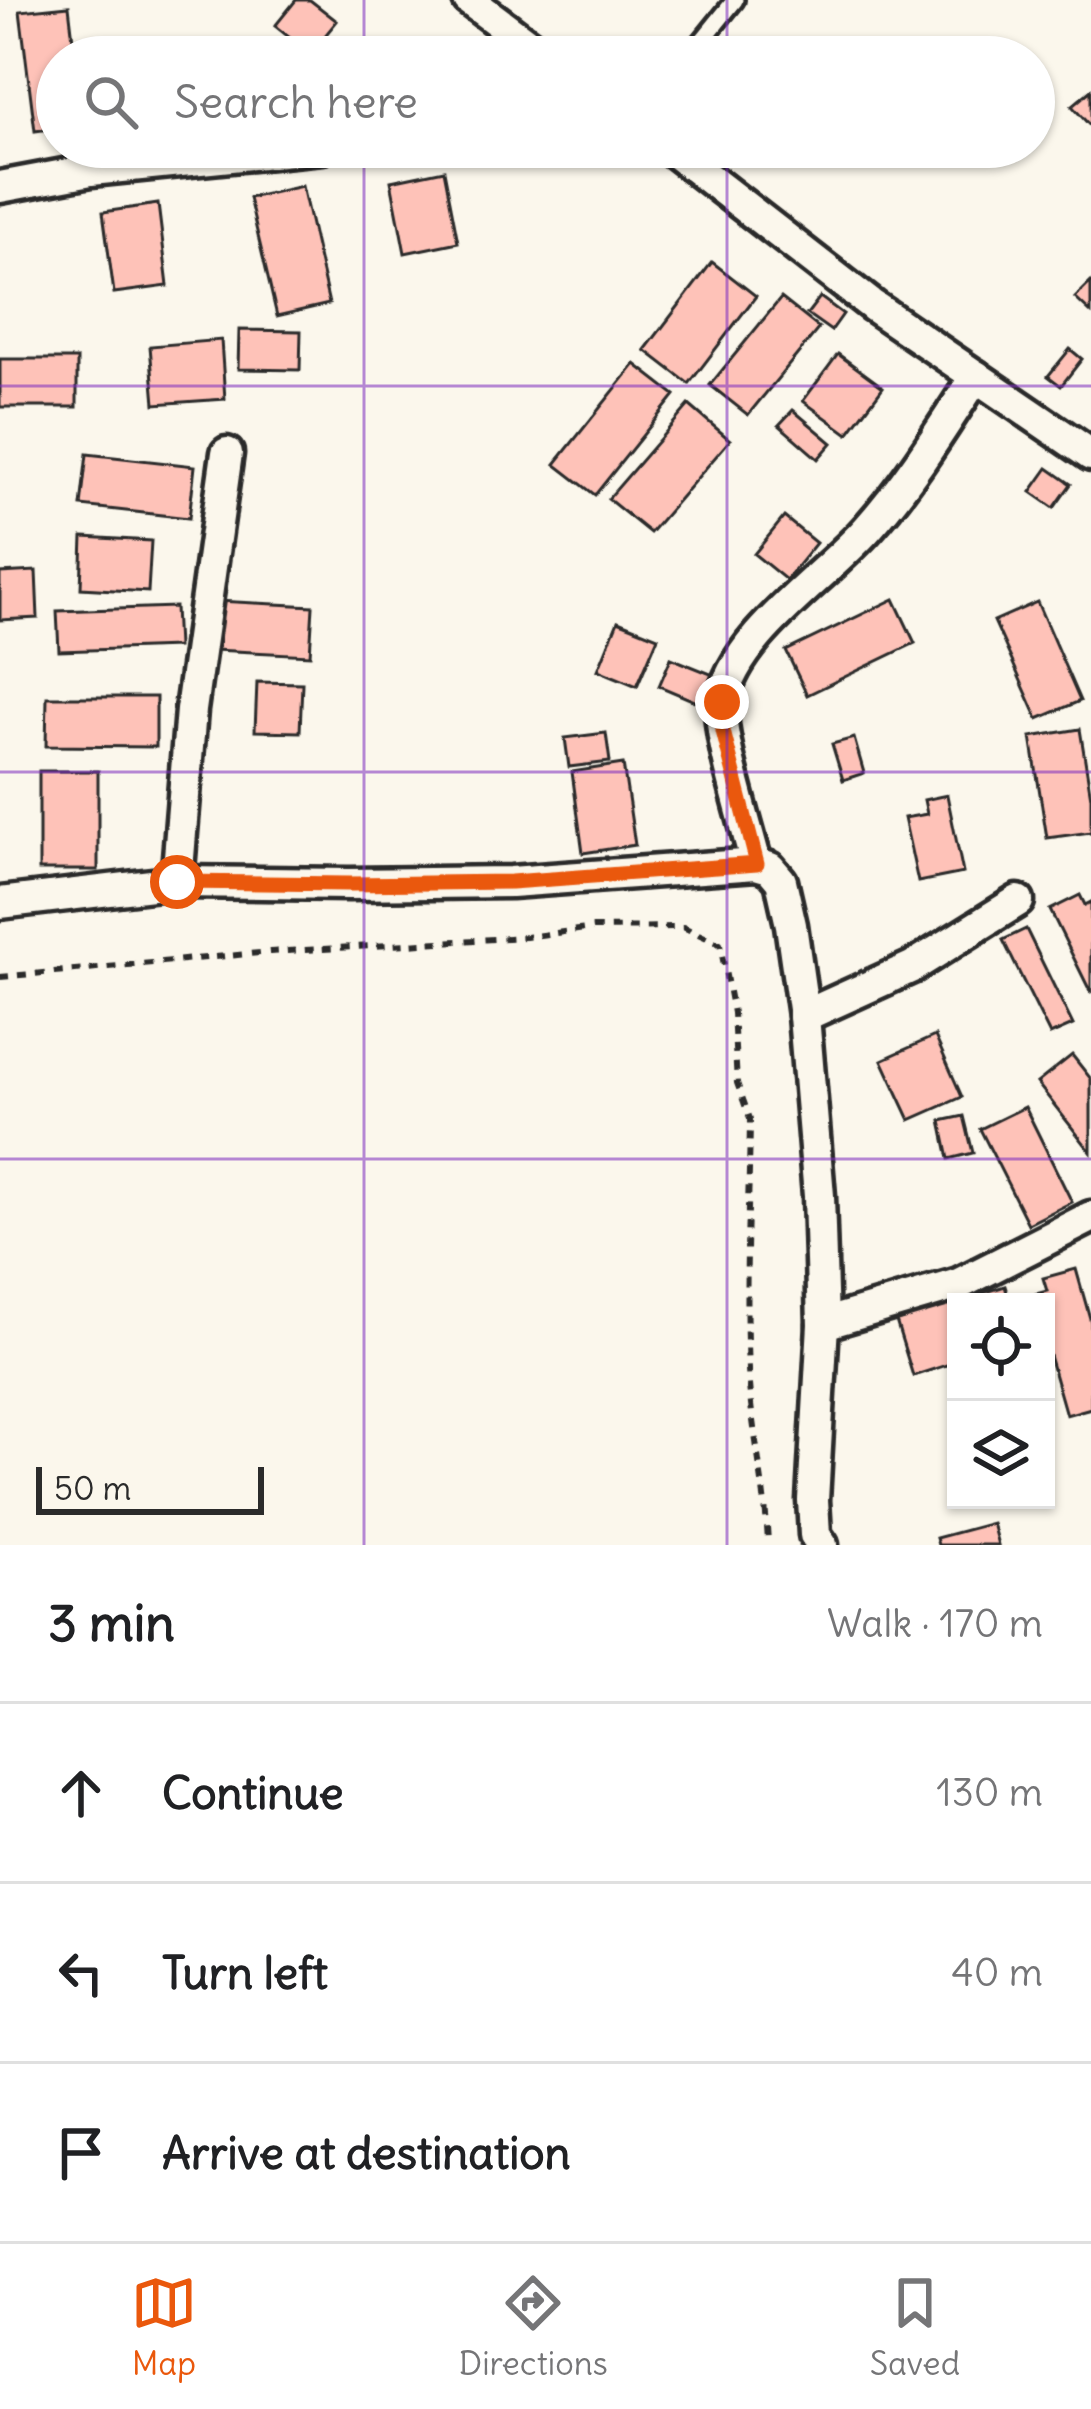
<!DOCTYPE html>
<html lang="en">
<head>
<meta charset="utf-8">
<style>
	:root { --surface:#fff; --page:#f6f6f6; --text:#202124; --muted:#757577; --line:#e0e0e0; --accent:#ea580c }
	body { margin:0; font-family:Delius,sans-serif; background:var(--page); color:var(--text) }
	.controls { position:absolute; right:36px; bottom:36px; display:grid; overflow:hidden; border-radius:0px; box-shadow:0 3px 9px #0004 }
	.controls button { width:108px; height:108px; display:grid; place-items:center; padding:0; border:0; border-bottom:3px solid var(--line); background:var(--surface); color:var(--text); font:60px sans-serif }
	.scale { position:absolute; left:36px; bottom:30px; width:228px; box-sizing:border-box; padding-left:12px; border:6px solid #2b2b2b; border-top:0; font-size:33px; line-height:42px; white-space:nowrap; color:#2b2b2b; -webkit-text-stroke:9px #fbf7ec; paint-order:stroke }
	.stop { position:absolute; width:36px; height:36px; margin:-27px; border:9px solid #ea580c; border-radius:50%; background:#fff }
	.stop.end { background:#ea580c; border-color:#fff; box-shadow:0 3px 12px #0008 }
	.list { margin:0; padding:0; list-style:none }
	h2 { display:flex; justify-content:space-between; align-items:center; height:156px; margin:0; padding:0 48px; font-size:51px }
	h2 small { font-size:39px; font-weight:400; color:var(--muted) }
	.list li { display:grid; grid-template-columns:78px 1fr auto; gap:36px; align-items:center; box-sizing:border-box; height:180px; padding:0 48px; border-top:3px solid var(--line) }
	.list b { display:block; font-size:45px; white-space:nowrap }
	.list em { font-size:39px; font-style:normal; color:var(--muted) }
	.icon { flex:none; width:66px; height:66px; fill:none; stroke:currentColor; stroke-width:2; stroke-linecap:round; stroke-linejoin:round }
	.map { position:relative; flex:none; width:1091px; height:1545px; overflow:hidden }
	.search { position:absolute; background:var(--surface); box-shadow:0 3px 9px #0004; left:36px; right:36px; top:36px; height:132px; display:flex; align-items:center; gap:30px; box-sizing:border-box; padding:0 42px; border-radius:66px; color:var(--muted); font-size:45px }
	.sheet { height:696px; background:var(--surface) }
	nav { display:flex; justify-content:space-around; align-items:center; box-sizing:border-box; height:168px; border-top:3px solid var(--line); background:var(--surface); font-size:33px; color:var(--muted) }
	nav a { display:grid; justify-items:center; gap:6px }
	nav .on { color:var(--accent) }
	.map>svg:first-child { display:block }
	.building { fill:#fec2b8; stroke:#2b2b2b; stroke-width:3 }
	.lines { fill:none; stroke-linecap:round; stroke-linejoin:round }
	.service-casing { stroke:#2b2b2b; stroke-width:24 }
	.minor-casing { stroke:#2b2b2b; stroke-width:39 }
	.path { stroke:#2b2b2b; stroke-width:6; stroke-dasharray:9 9; stroke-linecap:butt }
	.service { stroke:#fbf7ec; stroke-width:15 }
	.minor { stroke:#fbf7ec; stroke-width:30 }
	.route { stroke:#ea580c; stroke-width:15 }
	.grid { fill:none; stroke:#7b2cbf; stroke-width:3; stroke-opacity:0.55 }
</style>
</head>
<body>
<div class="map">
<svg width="1091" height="1545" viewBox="0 0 1091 1545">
	<rect width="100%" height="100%" fill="#fbf7ec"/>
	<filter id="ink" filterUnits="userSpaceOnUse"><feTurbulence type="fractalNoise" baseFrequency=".00833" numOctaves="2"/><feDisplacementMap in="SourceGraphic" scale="24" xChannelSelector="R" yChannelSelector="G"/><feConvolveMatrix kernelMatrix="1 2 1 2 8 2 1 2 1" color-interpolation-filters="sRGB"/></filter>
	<g filter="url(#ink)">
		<g class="building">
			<path d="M296,0H310L337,21L310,54L275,26Z"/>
			<path d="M69,6L75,57H57V128L35,131L20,11Z"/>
			<path d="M1091,90V127L1072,106Z"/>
			<path d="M96,147H139L140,153L98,161Z"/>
			<path d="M444,170L458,242L405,253L391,181Z"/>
			<path d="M302,186L329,304L277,316L249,198Z"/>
			<path d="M158,204L168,286L114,293L103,212Z"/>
			<path d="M712,262L756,296L689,384L645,350Z"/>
			<path d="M1091,282V313L1075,298Z"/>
			<path d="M820,297L843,314L831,331L807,314Z"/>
			<path d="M781,298L819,328L748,415L710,385Z"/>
			<path d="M239,330L301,331L300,370L238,369Z"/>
			<path d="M221,340L225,399L155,404L150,346Z"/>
			<path d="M1070,349L1082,359L1061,386L1048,376Z"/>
			<path d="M838,354L883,387L848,434L803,401Z"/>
			<rect x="0" y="359" width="77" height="48"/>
			<path d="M635,364L675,395L595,495L555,464Z"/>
			<path d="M689,405L730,440L650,533L608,499Z"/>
			<path d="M793,410L832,443L818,459L779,425Z"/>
			<path d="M87,454L195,466L189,518L81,506Z"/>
			<path d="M1048,468L1071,484L1054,508L1031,492Z"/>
			<path d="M784,517L816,543L786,580L754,554Z"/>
			<path d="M83,537L151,541L148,592L81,588Z"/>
			<path d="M36,571L38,618L0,620V573Z"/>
			<path d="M894,599L915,643L807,695L786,651Z"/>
			<path d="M217,601L313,606L310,655L214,650Z"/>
			<path d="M1037,602L1080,701L1038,719L994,621Z"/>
			<path d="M175,607L177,647L59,651L57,611Z"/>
			<path d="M618,621L658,637L637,686L598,670Z"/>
			<path d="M671,658L716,676L704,705L659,686Z"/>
			<path d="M257,682L302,683L300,732L255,731Z"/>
			<path d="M47,697H156V747L46,746Z"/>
			<path d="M1080,729L1091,797V832L1047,838L1031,737Z"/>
			<path d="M606,733L610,762L569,767L565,738Z"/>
			<path d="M854,738L864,773L843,780L832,744Z"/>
			<path d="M623,764L635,845L583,853L572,772Z"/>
			<rect x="39" y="771" width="59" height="99"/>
			<path d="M947,795L963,873L918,882L904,818L927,814L924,800Z"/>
			<path d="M1080,895L1085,905L1091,902V993L1050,910Z"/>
			<path d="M1026,929L1073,1025L1050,1035L1003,940Z"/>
			<path d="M935,1036L962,1097L910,1120L882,1060Z"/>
			<path d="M1072,1055L1091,1079V1152L1037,1083Z"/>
			<path d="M1025,1107L1072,1202L1028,1224L980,1129Z"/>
			<path d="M964,1116L973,1153L949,1159L941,1121Z"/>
			<path d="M1076,1269L1091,1322V1408L1066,1415L1046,1345V1302H1034L1032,1295L1047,1291L1043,1278Z"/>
			<path d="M1005,1286L1010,1302H956V1362L913,1376L896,1321Z"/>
			<path d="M992,1523L998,1545H938L936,1538Z"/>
		</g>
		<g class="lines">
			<g class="service-casing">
				<path id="service" d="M681,57L697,47L735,0"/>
			</g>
			<g class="minor-casing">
				<g id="minor">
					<path d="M469,0L545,57"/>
					<path d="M668,147L873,306L1091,455"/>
					<path d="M0,187L91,170L322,147"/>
					<path d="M756,864C748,829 716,732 722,702C734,635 826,577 869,527C910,481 942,428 976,376"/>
					<path d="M177,882L191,710L227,453"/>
					<path d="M0,903L177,882L349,884L511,882L756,864L770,868L781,881L791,925L804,1016L819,1196L823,1324L813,1500L815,1535L822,1545"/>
					<path d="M804,1016L912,967L1018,901"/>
					<path d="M823,1324L959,1284L1091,1217"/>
				</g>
			</g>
			<path class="path" d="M0,977L270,952L526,937L593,928L683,927L720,944L733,1013L737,1083L750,1119C749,1202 744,1287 748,1370C751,1429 766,1486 768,1545"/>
			<use href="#service" class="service"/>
			<use href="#minor" class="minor"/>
		</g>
	</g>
	<g class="lines" filter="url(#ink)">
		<path class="route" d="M177,882L350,884L511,882L757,864L723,731L722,702"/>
	</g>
	<path class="grid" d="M364,0V57M727,0V57M364,147V1545M727,147V1545M0,386H1091M0,772H1091M0,1159H1091"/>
</svg>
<div class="controls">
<button><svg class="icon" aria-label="locate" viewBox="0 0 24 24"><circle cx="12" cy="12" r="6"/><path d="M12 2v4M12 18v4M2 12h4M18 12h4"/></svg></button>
<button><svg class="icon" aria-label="layers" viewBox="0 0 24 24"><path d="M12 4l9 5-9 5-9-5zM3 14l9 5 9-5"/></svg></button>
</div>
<div class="scale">50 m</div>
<div class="stop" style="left:177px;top:882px"></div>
<div class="stop end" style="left:722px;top:702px"></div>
<div class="search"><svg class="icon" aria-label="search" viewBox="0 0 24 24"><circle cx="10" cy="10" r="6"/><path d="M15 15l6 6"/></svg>Search here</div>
</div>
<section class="sheet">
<h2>3 min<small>Walk · 170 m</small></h2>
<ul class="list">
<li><svg class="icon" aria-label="ahead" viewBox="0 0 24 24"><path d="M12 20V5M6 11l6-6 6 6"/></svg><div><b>Continue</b></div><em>130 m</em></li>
<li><svg class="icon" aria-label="left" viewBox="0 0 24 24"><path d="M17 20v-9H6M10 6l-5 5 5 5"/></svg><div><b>Turn left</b></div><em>40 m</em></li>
<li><svg class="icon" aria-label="arrive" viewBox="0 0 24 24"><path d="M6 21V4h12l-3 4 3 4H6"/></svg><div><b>Arrive at destination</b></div></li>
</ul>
</section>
<nav>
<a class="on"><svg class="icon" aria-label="map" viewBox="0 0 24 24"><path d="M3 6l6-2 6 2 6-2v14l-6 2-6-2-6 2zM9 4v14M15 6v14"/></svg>Map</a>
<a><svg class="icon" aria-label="directions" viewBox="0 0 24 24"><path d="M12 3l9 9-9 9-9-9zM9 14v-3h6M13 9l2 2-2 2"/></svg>Directions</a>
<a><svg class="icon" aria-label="saved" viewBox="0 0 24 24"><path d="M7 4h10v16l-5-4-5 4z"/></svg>Saved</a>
</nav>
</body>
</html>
